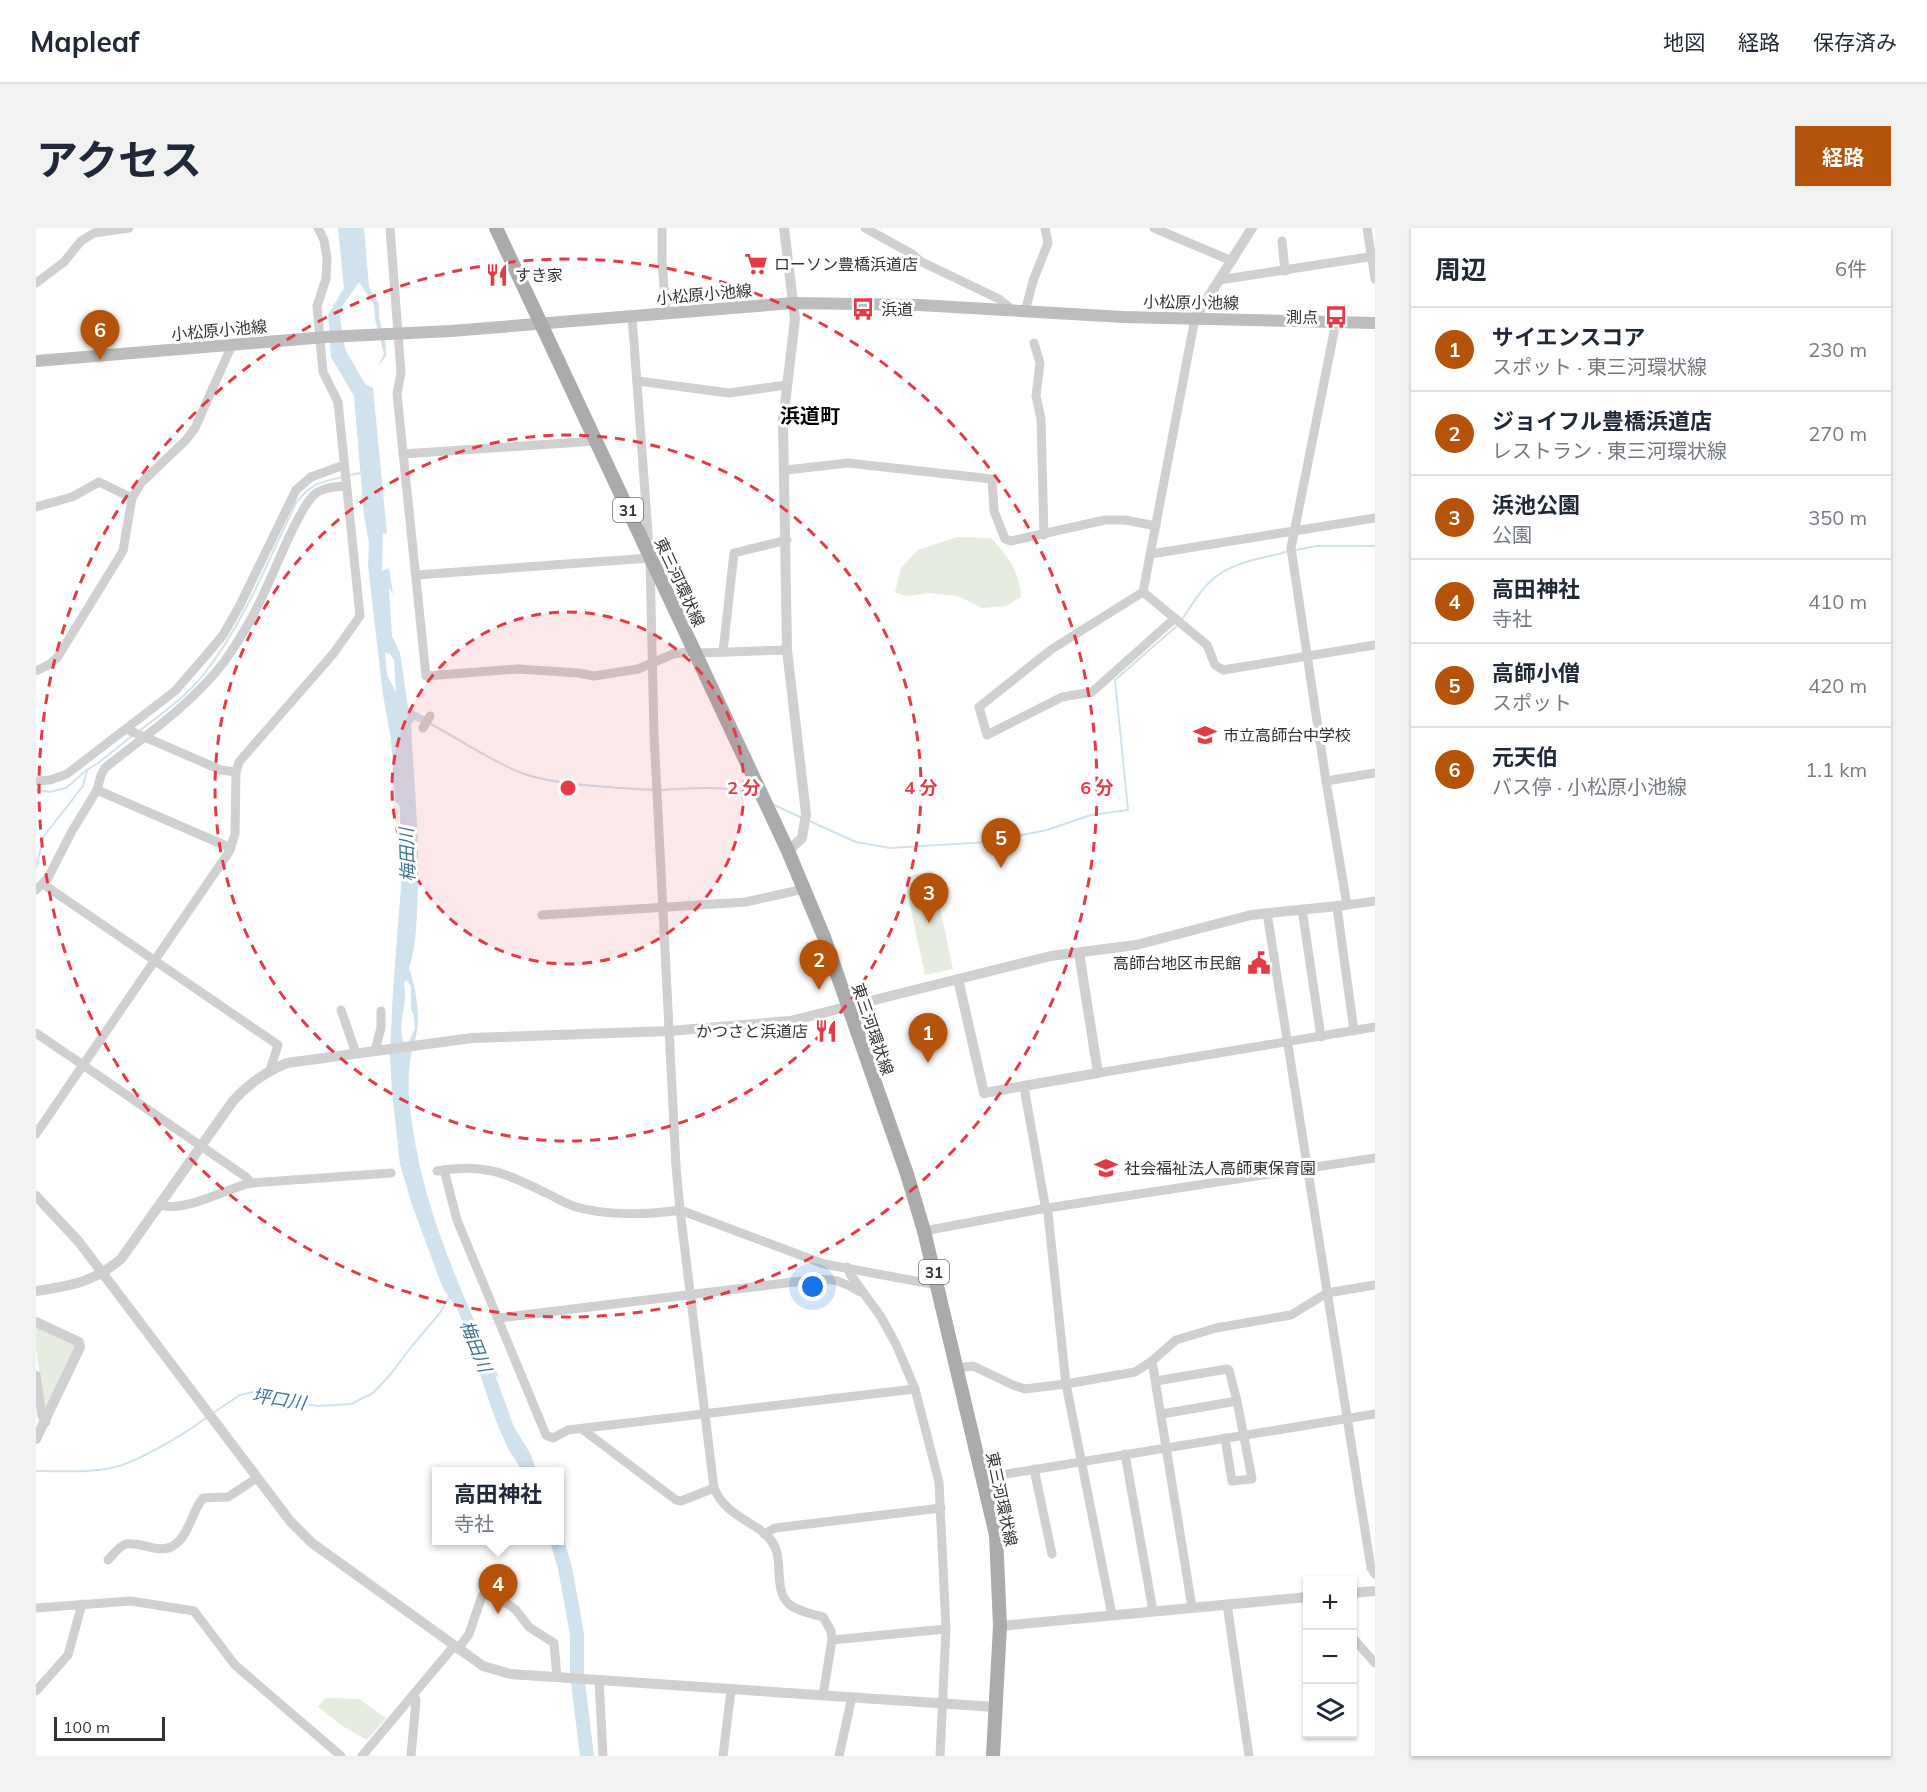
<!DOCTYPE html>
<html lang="ja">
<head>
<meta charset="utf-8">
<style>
	:root { --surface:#fff; --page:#f2f2f3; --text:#1f2937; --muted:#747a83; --line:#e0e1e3; --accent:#b45309 }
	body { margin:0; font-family:Mulish,"Noto Sans JP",sans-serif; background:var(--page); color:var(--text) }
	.controls { position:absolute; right:18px; bottom:18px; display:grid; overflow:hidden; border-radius:0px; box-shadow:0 2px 4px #0004 }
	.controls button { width:54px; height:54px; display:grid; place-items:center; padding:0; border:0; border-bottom:2px solid var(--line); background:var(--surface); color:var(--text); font:30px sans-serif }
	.scale { position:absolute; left:18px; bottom:15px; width:111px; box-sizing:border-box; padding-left:6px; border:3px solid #333; border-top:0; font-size:16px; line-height:21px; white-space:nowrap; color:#333; -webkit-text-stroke:4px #fff; paint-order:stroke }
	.you { position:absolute; left:777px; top:1059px; width:21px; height:21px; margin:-15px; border:4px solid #fff; border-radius:50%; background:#1a73e8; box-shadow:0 0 0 9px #1a73e833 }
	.badge { display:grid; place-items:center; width:39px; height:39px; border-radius:50%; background:var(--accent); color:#fff; font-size:20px; font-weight:700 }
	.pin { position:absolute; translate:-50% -50px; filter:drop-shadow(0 2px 3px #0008) }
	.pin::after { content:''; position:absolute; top:32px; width:21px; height:18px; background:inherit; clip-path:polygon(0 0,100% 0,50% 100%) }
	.popup { position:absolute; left:396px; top:1239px; width:132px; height:78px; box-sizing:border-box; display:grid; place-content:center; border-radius:0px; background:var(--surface); filter:drop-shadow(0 2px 4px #0005); font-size:20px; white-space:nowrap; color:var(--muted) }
	.popup b { font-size:22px; color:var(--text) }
	.popup::after { content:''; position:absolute; left:50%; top:100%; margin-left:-12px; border:12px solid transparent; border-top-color:var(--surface) }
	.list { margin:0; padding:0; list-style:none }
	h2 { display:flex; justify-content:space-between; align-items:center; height:78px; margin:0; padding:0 24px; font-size:26px }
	h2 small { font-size:20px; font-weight:400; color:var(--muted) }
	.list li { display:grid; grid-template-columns:39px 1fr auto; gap:18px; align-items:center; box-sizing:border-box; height:84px; padding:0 24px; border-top:2px solid var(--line) }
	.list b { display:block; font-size:22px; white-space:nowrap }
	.list p { margin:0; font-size:20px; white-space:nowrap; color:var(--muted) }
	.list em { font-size:20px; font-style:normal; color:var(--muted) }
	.icon { flex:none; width:33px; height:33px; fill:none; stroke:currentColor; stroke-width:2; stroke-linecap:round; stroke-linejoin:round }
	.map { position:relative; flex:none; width:1339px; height:1528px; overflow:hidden; border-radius:0px }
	header { display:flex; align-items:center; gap:36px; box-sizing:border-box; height:84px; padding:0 30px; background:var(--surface); border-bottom:2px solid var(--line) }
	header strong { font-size:28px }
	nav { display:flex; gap:33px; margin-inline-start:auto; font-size:21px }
	.intro { display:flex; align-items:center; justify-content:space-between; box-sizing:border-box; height:144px; padding:0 36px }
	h1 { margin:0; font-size:42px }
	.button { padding:15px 27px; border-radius:0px; background:var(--accent); color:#fff; font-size:21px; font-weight:700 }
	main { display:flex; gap:36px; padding:0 36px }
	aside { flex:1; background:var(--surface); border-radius:0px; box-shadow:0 2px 4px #0004 }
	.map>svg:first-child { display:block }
	.green { fill:#e6ecdf }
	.water { fill:#cfe2ee; fill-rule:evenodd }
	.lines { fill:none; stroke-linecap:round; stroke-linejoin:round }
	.stream { stroke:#cfe2ee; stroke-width:2 }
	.river { stroke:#cfe2ee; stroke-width:14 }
	.minor { stroke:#d0d0d0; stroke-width:9 }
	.tertiary { stroke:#d0d0d0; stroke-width:10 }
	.secondary { stroke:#bdbdbd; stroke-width:12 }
	.primary { stroke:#ababab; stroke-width:14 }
	.ring { fill:none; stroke:#e63946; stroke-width:3; stroke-dasharray:10 8 }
	.labels { text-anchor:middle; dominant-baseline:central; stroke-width:6; stroke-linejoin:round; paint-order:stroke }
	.shield { fill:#fff; stroke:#707070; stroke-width:1.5 }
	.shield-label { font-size:15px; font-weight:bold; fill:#333 }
	.poi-label { font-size:16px; fill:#333; stroke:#fff; text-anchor:start }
	.street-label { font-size:16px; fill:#333; stroke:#fff }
	.water-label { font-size:18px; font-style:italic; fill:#3f7597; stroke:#fff }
	.quarter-label { font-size:20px; font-weight:bold; fill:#000; stroke:#fff }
	.centre { fill:#e63946; stroke:#fff; stroke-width:3 }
	.ring-label { font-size:18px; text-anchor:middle; font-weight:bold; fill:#e63946; stroke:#fff; stroke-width:6; stroke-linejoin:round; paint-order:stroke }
</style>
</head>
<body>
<header>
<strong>Mapleaf</strong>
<nav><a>地図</a><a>経路</a><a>保存済み</a></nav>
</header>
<div class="intro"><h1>アクセス</h1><a class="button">経路</a></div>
<main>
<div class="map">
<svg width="1339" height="1528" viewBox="0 0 1339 1528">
	<rect width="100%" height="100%" fill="#fff"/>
	<g class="green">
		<path d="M921,309L955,310C973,330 983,342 985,369L970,378L946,380L922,368L893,365L870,368L859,364L865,340L882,322Z"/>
		<path d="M896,643L917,741L889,747L868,649Z"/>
		<path d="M0,1099L40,1118L9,1185L0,1120Z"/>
		<path d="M290,1470L323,1471L350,1490L331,1512L308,1499L282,1479Z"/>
	</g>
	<path class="water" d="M302,0H328L333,59L343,76V89L350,118V128L342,138L348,126L339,91L338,77L323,54L303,83L309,121L329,156L337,160L351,306L347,305L346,343L353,340L357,366L353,360L356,408L364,425L372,479L389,489L386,495L379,492L375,496C378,558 385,622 381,685C380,704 379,722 373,740C379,756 384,785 381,802C380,813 375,823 374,833C371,855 373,879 377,901C389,988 429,1070 463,1150L459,1147L478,1199L494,1225L501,1243H486C481,1234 474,1225 470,1216C450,1174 441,1128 423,1085C419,1075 411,1068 406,1058L376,977L364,936L356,863L354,826L357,762L365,659L364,579L359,573L355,511L347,467L332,338L333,315L328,287L318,168L295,129L292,87L308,60ZM349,425L354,426L358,432L360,464L351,447ZM370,752L375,758V781L378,788L379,800L370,821C358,793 373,781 368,756Z"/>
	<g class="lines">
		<g class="stream">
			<path d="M313,247L325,245"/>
			<path d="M1260,322L1280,318H1339"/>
			<path d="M1146,391C1155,379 1163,363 1175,353C1194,334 1225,331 1250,324"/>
			<path d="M393,495C423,511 452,531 483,544C514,557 582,560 617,562"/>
			<path d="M102,504C125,486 150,469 168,446C208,395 232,333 260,275C275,255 285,254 307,249"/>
			<path d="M0,562L14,564L30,560L52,541L61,536L97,507"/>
			<path d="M622,562C655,561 690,555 720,569"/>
			<path d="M736,576L766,590"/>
			<path d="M771,592L820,614L854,620L951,614L1011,602L1055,587L1092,582L1079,452L1143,396"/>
			<path d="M0,639L8,608L47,558L51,543"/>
			<path d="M177,1185L204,1167L217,1164H227L267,1176L282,1178L315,1176L337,1165L354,1147L376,1118L403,1086L414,1068"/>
			<path d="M0,1243C25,1243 51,1245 75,1240C99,1236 150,1205 170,1190"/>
		</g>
		<path class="river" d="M521,1312L529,1340L541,1406V1446L551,1528"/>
		<g class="minor">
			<path d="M354,0L365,145L361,166L390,448L482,441L542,445L558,448L602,441L637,426L658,423L665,425L751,422"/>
			<path d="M626,0V33L630,85"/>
			<path d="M829,0L876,26L884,33L963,71L973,79L975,83"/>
			<path d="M1118,0L1196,33"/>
			<path d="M1331,0L1339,51"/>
			<path d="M1246,13L1249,43"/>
			<path d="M1183,52L1339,28"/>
			<path d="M0,55L28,34L45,13L58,5L93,0"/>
			<path d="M989,84L997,53L1012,15L1009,0"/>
			<path d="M596,88L613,319"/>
			<path d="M1159,90L1107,364L1171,417L1179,437L1187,442L1339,417"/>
			<path d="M1300,94L1255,320L1290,553L1311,677L1339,673"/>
			<path d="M998,115L1004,135L1000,168L1005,191L1008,307"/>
			<path d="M602,153L693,165L750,157"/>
			<path d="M367,226L560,213"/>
			<path d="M750,242L812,235L956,251L958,283L969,311L975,313L1069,292H1089L1120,298"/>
			<path d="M0,279L36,269L63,254L96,270"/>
			<path d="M1115,326L1339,290"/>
			<path d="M614,333L618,506L640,938L644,982L678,1260C692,1293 725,1293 738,1317C747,1331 738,1362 752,1375C760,1383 776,1386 787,1389L795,1403L796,1412L787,1467"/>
			<path d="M380,347L614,330"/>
			<path d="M1107,364L1016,421L943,479L951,507L1026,469L1056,464L1139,390"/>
			<path d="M687,424L698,325L751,312"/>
			<path d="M0,443L12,437L21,430L87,323L96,270L105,255L150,212L159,200L196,117"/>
			<path d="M387,500L394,488"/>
			<path d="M90,501L185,542L200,544"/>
			<path d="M0,553L14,552L31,546L139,463L172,425L187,407L203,379L260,262L275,249L308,237"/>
			<path d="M1290,553L1339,545"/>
			<path d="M61,562L195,620"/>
			<path d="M7,656L242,817L234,842"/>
			<path d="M0,662L12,650L36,603L61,562L65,547L69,540C110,507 156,476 188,434C203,413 216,391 227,367C238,345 263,279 279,266C288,259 299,259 310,258"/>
			<path d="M1301,679L1318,803"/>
			<path d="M1266,681L1285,809"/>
			<path d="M1231,685L1335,1340L1339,1346"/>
			<path d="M506,687L710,674L768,661"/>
			<path d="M305,782L320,825"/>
			<path d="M0,805L47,837L193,624L199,606L200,544L203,534L297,426L324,388L302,174L287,144L281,78L290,51L291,30L288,12L282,0"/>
			<path d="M339,822L345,800V783"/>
			<path d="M1062,845L1339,799"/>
			<path d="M988,859L1009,977L1012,985L1030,1156L1076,1387"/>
			<path d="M0,906L47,837L210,949L215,955L355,945"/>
			<path d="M408,942L421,992L510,1207L517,1210L532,1202L879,1161"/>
			<path d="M401,943C446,935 468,944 508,964C517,968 527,974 537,978C568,988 612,987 644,982L788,1036L901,1057"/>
			<path d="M124,977C149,985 188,961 215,955"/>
			<path d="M888,1003L1011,980L1339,930"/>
			<path d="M811,1039L814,1046L845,1089L860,1116L879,1161L903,1254L910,1401L904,1528"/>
			<path d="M463,1090L774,1052C797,1050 804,1052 824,1064"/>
			<path d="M1116,1133L1156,1379"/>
			<path d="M921,1140L937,1138L977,1157L989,1161L1030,1156L1099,1144L1116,1133L1140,1112L1180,1100L1255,1087L1291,1065L1339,1057"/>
			<path d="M0,1147L6,1188L10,1194"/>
			<path d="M1120,1153L1191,1141L1193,1142L1201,1173L1216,1251L1196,1253L1189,1210"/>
			<path d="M1126,1186L1201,1173"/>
			<path d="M546,1201L640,1272L645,1273L678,1260"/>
			<path d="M1089,1226L1117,1383"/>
			<path d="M998,1241L1016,1326"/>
			<path d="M946,1250L1339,1186"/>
			<path d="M728,1306L739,1300L905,1280"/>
			<path d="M72,1332C77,1327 83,1318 90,1316C108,1313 125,1329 141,1315C154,1304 156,1283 167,1270L192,1269L221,1250"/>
			<path d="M1191,1376L1213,1528"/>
			<path d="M0,1380L95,1373L158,1383L199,1437L305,1528"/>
			<path d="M1316,1409L1339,1435"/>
			<path d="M796,1412L910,1401"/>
			<path d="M422,1421L433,1406L446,1368L452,1362L480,1382L493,1399L518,1415L521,1449"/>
			<path d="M563,1452L567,1528"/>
			<path d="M0,1463L32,1427L46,1376"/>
			<path d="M326,1528L418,1418"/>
			<path d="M375,1528L380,1472L378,1466"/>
			<path d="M687,1528L695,1462"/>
			<path d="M803,1528L816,1469"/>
		</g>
		<g class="tertiary">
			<path d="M748,0L759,91L747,193L751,422L770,586L766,610L752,623"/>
			<path d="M1159,90L1216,0"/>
			<path d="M922,751L948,865L1062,845L1043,725"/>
			<path d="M0,968L43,1014L254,1293L276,1315L447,1438L474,1446L959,1479"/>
			<path d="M0,1063C34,1058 58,1054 85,1031L197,873C213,855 229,844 251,835L436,810L633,803L754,793L1015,728L1100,717L1215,687L1311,677"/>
			<path d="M0,1094L43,1114L44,1119L0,1211"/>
			<path d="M1316,1365L1339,1363"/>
			<path d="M964,1398L1272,1369"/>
		</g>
		<path class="secondary" d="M0,133L290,109L415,103L757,75L883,77L1087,89L1339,95"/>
		<path class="primary" d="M460,0L752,623L788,709L871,946L888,1003L960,1307L964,1398L957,1528"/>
	</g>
	<circle cx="532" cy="560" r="176" fill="#e63946" fill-opacity=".12"/>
	<g class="ring">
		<circle cx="532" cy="560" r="176"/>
		<circle cx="532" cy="560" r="353"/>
		<circle cx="532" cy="560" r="529"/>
	</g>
	<defs>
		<g id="supermarket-bare" transform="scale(1.8)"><path d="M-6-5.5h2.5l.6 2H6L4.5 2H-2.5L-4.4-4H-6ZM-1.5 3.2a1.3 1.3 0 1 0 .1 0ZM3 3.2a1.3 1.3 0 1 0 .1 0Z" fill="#e63946" stroke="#fff" stroke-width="2.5" paint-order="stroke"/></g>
		<g id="restaurant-bare" transform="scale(1.8)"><path d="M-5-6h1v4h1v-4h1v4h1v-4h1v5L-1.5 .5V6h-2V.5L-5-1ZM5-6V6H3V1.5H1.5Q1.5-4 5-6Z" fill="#e63946" stroke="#fff" stroke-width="2.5" paint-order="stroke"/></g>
		<g id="bus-bare" transform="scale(1.8)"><path d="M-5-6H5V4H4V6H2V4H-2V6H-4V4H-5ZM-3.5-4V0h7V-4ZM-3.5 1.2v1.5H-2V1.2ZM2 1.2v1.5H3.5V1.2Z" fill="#e63946" stroke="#fff" stroke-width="2.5" paint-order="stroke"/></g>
		<g id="school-bare" transform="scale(1.8)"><path d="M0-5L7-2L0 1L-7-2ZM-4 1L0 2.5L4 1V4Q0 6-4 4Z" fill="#e63946" stroke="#fff" stroke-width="2.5" paint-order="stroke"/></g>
		<g id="civic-bare" transform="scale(1.8)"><path d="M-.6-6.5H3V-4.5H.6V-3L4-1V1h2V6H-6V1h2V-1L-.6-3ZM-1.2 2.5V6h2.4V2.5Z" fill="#e63946" stroke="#fff" stroke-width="2.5" paint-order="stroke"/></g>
	</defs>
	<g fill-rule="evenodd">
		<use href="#supermarket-bare" x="720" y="36"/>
		<use href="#restaurant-bare" x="461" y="47"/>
		<use href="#bus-bare" x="827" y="81"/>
		<use href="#bus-bare" x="1300" y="89"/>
		<use href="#school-bare" x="1169" y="507"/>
		<use href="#civic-bare" x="1223" y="735"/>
		<use href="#restaurant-bare" x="790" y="803"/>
		<use href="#school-bare" x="1070" y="940"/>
	</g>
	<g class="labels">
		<g class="shield">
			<rect x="577" y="270" width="30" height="24" rx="4.5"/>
			<rect x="883" y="1032" width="30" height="24" rx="4.5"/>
		</g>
		<g class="shield-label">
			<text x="592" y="282">31</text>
			<text x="898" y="1044">31</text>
		</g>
		<g class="poi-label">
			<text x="738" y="36">ローソン豊橋浜道店</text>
			<text x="479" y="47">すき家</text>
			<text x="845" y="81">浜道</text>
			<text x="1282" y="89" text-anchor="end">測点</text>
			<text x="1187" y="507">市立高師台中学校</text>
			<text x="1205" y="735" text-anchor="end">高師台地区市民館</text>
			<text x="772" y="803" text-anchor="end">かつさと浜道店</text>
			<text x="1088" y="940">社会福祉法人高師東保育園</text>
		</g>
		<g class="street-label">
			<text transform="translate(668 66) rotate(-5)">小松原小池線</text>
			<text transform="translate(1155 74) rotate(1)">小松原小池線</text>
			<text transform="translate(183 102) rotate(-5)">小松原小池線</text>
			<text transform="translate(644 354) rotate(65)">東三河環状線</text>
			<text transform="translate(837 801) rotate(71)">東三河環状線</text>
			<text transform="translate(966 1271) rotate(78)">東三河環状線</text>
		</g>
		<g class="water-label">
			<text transform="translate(371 627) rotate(-92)">梅田川</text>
			<text transform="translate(440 1118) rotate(68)">梅田川</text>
			<text transform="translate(243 1171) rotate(9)">坪口川</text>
		</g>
		<g class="quarter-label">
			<text x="774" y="187">浜道町</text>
		</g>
	</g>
	<circle cx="532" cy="560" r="9" class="centre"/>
	<g class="ring-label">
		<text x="708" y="566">2 分</text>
		<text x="885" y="566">4 分</text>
		<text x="1061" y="566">6 分</text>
	</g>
</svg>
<div class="controls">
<button>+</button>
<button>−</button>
<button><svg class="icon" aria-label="layers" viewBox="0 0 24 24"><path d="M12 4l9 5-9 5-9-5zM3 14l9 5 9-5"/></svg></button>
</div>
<div class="scale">100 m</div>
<div class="you"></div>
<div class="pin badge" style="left:892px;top:835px">1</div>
<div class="pin badge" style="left:783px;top:762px">2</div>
<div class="pin badge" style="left:893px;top:695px">3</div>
<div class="pin badge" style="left:462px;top:1386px">4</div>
<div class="popup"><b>高田神社</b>寺社</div>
<div class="pin badge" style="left:965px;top:640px">5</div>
<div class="pin badge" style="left:64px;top:132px">6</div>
</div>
<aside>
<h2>周辺<small>6件</small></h2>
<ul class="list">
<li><span class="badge">1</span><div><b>サイエンスコア</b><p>スポット · 東三河環状線</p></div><em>230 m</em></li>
<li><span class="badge">2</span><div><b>ジョイフル豊橋浜道店</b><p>レストラン · 東三河環状線</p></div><em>270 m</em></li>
<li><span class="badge">3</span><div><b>浜池公園</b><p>公園</p></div><em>350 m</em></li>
<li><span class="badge">4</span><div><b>高田神社</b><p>寺社</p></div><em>410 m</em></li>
<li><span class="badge">5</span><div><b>高師小僧</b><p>スポット</p></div><em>420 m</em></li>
<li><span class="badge">6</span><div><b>元天伯</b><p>バス停 · 小松原小池線</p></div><em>1.1 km</em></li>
</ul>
</aside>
</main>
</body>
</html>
